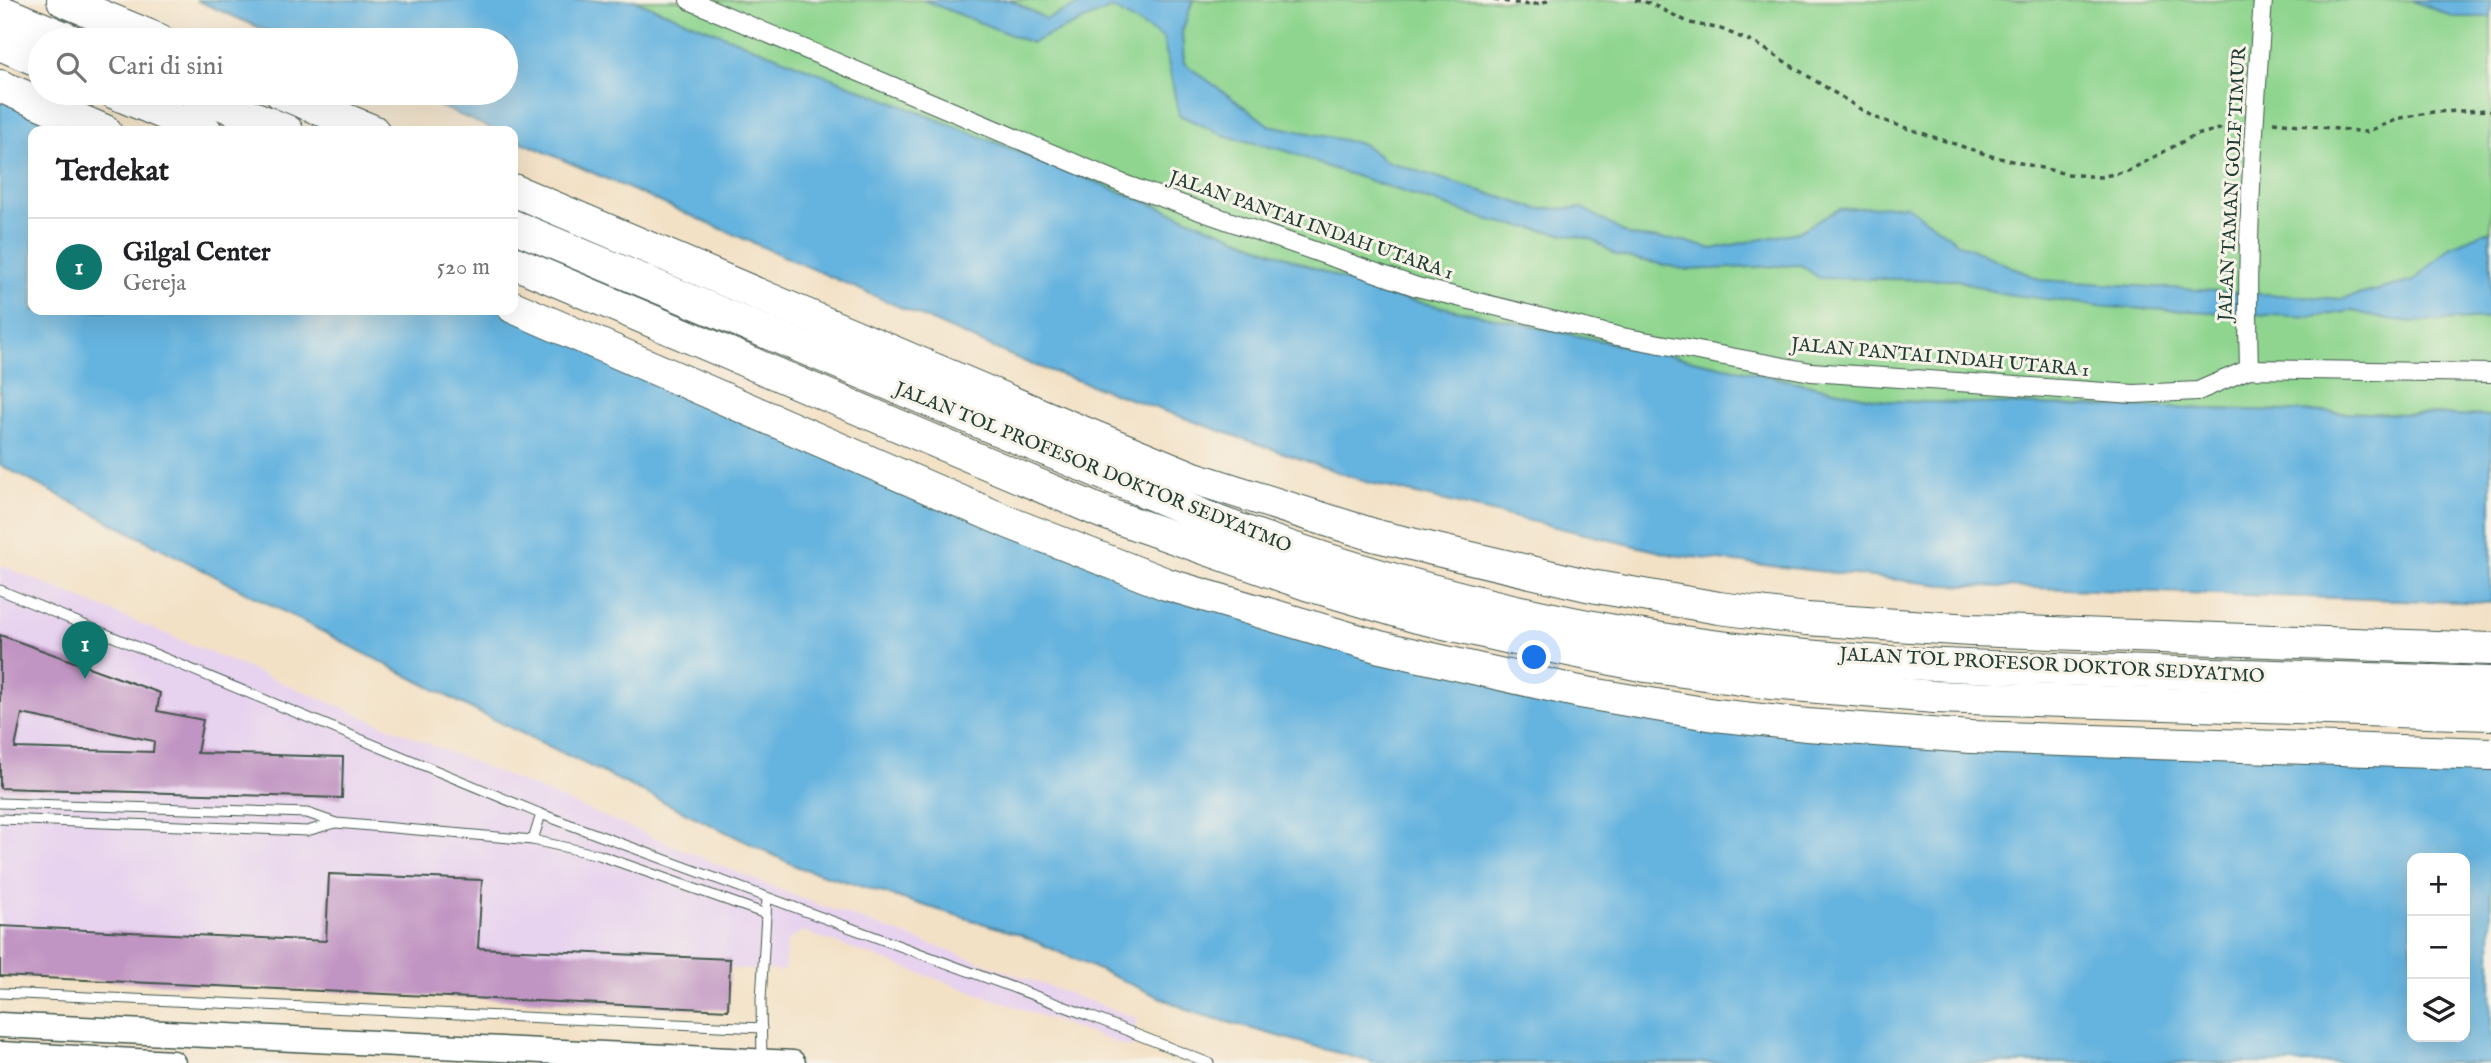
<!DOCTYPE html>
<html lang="id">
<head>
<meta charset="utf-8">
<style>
	:root { --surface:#fff; --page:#f6f6f6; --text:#202124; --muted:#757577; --line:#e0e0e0; --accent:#0f766e }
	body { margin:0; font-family:"IM FELL English",serif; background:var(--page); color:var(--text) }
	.controls { position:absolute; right:21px; bottom:21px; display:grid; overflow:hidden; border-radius:14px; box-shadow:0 7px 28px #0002 }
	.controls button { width:63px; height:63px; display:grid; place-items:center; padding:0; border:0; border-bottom:2px solid var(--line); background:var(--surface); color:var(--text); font:35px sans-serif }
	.you { position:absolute; left:1535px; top:658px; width:24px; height:24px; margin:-18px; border:5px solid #fff; border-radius:50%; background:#1a73e8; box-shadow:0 0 0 10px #1a73e833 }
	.badge { display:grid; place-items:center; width:46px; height:46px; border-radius:50%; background:var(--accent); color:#fff; font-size:23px; font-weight:700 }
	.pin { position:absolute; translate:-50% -58px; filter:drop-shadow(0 2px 4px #0008) }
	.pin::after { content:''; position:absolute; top:37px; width:24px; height:21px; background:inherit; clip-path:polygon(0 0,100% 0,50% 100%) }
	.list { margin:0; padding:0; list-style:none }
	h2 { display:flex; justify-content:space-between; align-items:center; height:91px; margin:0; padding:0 28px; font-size:30px }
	h2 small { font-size:23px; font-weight:400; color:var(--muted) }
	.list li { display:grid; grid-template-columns:46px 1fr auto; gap:21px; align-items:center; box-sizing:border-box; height:98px; padding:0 28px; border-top:2px solid var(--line) }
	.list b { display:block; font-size:26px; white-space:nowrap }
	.list p { margin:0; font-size:23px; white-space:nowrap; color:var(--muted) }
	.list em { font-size:23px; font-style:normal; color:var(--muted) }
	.icon { flex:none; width:38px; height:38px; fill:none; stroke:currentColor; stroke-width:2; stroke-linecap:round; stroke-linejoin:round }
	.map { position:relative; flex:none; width:2491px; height:1063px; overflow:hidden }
	.search { position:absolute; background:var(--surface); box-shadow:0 7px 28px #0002; left:28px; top:28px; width:490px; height:77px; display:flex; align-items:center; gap:18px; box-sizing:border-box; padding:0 24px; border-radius:38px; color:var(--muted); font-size:26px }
	.panel { position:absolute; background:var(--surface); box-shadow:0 7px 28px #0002; left:28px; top:126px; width:490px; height:189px; border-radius:14px }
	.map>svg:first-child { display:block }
	.built { fill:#e7d2ef }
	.green { fill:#8fd58f; stroke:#578962; stroke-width:2 }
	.water { fill:#65b3df; stroke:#42788a; stroke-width:2; fill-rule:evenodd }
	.building { fill:#c195c3; fill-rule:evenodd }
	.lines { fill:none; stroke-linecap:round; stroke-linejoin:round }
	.lane-casing { stroke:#3f564a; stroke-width:11 }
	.street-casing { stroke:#3f564a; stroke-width:20 }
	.secondary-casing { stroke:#3f564a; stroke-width:27 }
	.highway-casing { stroke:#3f564a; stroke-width:34 }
	.path { stroke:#3f564a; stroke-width:3.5; stroke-dasharray:5 5; stroke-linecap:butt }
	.lane { stroke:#fff; stroke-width:9 }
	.street { stroke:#fff; stroke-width:18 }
	.secondary { stroke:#fff; stroke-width:24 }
	.highway { stroke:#fff; stroke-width:32 }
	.labels { text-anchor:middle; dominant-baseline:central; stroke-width:6; stroke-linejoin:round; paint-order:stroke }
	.street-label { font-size:19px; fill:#1f3d34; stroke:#f7f3e8 }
</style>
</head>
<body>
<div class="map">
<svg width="2491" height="1063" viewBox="0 0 2491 1063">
	<rect width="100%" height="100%" fill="#f7f3e8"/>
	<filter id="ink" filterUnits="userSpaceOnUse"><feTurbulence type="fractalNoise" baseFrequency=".0143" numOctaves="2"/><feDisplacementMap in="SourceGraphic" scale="14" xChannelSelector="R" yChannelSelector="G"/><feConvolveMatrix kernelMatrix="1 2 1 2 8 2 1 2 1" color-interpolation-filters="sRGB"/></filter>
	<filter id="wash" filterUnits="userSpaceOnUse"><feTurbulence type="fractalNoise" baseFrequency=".00686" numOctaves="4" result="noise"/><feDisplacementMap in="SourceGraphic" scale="28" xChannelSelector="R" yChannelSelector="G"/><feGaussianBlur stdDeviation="1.57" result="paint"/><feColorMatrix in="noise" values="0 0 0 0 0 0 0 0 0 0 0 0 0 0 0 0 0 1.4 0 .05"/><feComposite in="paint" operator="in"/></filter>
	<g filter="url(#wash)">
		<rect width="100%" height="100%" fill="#f3e1c6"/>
		<path class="built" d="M0,565L792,895L1137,1018L1131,1048L802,931L787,942L784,971L0,934Z"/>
		<path class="green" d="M634,0H2491V416L1886,401L1380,294Z"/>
		<g class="water">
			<path d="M196,0H634L1380,294L1886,401L2491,416V603L1944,585L1673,555L1366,482L1028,363L513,138V131H497L409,93H506V40H288Z"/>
			<path d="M923,0H1011L1046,19L1089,0H1193L1182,32L1184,63L1269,125L1363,144L1386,161L1538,209L1583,208L1630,236L1684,241L1712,249L1798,232L1839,209L1906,205L1960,244L2041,280L2342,299L2413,281L2451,246L2491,230V318L2413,322L2387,319L2352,311L2313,317L2108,307L1998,293L1957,280L1819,278L1801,265L1688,270L1617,255L1591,239L1492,221L1328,167L1287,151L1225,136L1179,115L1163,38L1112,8L1031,43Z"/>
			<path d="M2411,0H2491V17H2452Z"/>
			<path d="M0,97L80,131H33V310H502L1178,596L1718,727L2491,759V1063H1375L1195,1013L1021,935L798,867L480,713L0,465ZM2412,858H2465V1037H2412Z"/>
		</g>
		<g id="blocks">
			<g class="building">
				<path d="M0,635L160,693L157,711L203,720L197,753L343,757L342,798L0,788ZM22,714L154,741L153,752L15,748Z"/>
				<path d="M329,874L482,880L478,948L730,959L728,1010L0,976V926L326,941Z"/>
			</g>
		</g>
	</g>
	<g filter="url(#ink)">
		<use href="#blocks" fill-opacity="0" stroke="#3f564a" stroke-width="2"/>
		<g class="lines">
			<g class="lane-casing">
				<g id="lane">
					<path d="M0,590L541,814L1090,1016L1209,1063"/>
					<path d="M0,803L307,813L336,823L533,840L541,814"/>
					<path d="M0,819L307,831L335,823"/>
					<path d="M533,840L599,855L766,914"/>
					<path d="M0,993L762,1028"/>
					<path d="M762,1061L761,1000L767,898"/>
				</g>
			</g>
			<g class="street-casing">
				<g id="street">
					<path d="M689,0L1126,185L1417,287L1617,336L1811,372L2134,394L2198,391L2249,369L2491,373"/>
					<path d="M2249,369C2245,246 2254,123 2263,0"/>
				</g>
			</g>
			<g class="secondary-casing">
				<g id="secondary">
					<path d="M0,1025L793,1063"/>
					<path d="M0,1054L173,1063"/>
				</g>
			</g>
			<g class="highway-casing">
				<g id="highway">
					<path d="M63,0L159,40"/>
					<path d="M0,11L70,40"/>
					<path d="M0,44L40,61"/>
					<path d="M0,86L105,131"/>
					<path d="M115,93L206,131"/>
					<path d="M195,93L287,131"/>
					<path d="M281,93L373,131"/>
					<path d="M513,190L1053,420L1194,478L1377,536L1591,586L1719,608L1807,619L1971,630L2491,649"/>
					<path d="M513,226L1218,522C1354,572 1494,611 1637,635C1786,660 1939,666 2089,670C2223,674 2357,679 2491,683"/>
					<path d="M513,262L1104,513L1309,585L1417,617L1510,638L1646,666L1770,683L1934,697L2491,714"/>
					<path d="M513,307L1010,523L1166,584L1380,647L1486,671L1580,692L1715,715L1807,725L1971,737L2491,754"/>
				</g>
			</g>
			<g class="path">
				<path d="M1494,0L1531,5L1552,0"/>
				<path d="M1635,0L1649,3L1690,23L1721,29L1757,44L1873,117L1991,156L2067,174L2100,177L2128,171L2193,136L2238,124"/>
				<path d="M2273,122L2366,132L2401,118L2433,112L2491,110"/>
			</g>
			<use href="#lane" class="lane"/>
			<use href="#street" class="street"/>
			<use href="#secondary" class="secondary"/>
			<use href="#highway" class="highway"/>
		</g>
	</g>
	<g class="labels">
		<g class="street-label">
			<text transform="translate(2233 184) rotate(-87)">JALAN TAMAN GOLF TIMUR</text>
			<text transform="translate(1311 226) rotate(19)">JALAN PANTAI INDAH UTARA 1</text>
			<text transform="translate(1940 358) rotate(5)">JALAN PANTAI INDAH UTARA 1</text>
			<text transform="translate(1093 468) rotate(22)">JALAN TOL PROFESOR DOKTOR SEDYATMO</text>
			<text transform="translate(2052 666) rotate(3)">JALAN TOL PROFESOR DOKTOR SEDYATMO</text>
		</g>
	</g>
</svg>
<div class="controls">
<button>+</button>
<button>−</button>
<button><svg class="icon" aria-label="layers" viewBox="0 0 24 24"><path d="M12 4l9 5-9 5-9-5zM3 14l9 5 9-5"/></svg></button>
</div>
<div class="you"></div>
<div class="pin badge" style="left:85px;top:679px">1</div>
<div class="search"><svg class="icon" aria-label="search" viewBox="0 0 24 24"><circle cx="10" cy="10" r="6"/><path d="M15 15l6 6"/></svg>Cari di sini</div>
<section class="panel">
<h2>Terdekat<small></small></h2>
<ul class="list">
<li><span class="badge">1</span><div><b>Gilgal Center</b><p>Gereja</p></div><em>520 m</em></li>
</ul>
</section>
</div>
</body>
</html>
